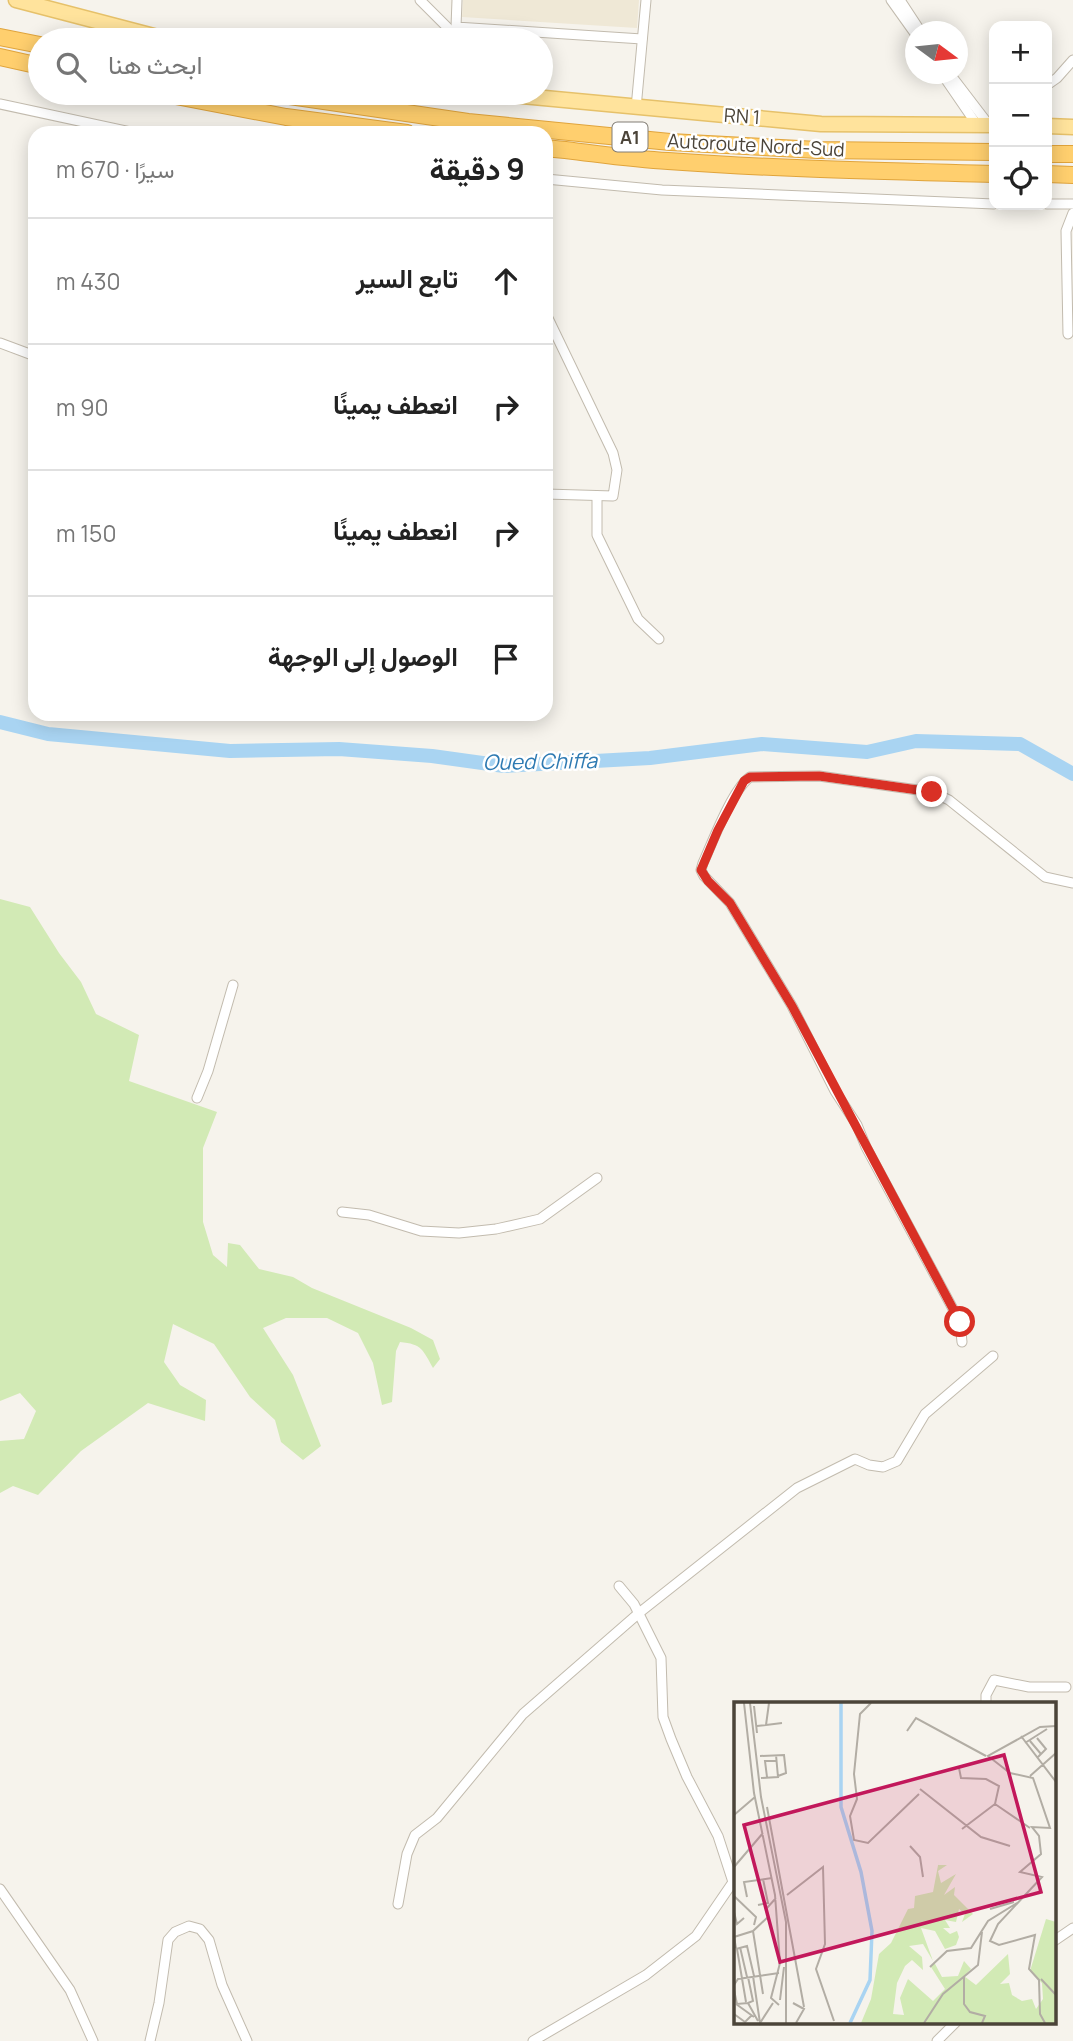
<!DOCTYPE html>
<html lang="ar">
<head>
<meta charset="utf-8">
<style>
	:root { --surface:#fff; --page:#f2f2f2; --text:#222; --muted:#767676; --line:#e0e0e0 }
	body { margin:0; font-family:Manrope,Vazirmatn,sans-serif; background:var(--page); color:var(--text); direction:rtl }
	.controls { position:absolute; right:21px; top:21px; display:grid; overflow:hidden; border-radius:14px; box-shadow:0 4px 18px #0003 }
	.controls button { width:63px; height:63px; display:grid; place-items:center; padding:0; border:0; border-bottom:2px solid var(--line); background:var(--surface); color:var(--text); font:35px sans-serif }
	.compass { position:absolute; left:905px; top:21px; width:63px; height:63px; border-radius:50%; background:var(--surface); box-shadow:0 4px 18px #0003; rotate:105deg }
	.stop { position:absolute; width:21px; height:21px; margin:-16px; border:5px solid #d93025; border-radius:50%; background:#fff }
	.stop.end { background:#d93025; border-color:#fff; box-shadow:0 2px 7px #0008 }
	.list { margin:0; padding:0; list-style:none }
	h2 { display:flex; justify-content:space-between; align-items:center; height:91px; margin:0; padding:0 28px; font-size:30px }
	h2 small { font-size:23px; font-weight:400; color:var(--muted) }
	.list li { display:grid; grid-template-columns:46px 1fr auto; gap:21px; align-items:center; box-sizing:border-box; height:126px; padding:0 28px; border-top:2px solid var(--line) }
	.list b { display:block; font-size:26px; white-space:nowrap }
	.list em { font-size:23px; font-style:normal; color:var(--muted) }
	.icon { flex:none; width:38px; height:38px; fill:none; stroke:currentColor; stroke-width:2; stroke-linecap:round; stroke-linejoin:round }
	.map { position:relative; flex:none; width:1073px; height:2041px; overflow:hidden; direction:ltr }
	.search { position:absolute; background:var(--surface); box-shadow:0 4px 18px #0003; left:28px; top:28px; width:525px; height:77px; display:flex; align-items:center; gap:18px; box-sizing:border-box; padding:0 24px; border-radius:38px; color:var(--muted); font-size:26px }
	.panel { position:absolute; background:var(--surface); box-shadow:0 4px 18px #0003; left:28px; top:126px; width:525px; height:595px; border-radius:21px; direction:rtl }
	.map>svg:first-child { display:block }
	.education { fill:#efe8d6 }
	.green { fill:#d2eab5 }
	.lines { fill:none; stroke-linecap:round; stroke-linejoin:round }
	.river { stroke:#a9d4f2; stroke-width:14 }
	.minor-casing { stroke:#c2bbae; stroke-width:11 }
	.primary-casing { stroke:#e6c16a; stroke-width:17 }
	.motorway-casing { stroke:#e0a43c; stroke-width:18 }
	.minor { stroke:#fff; stroke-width:9 }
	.primary { stroke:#ffe39c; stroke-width:14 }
	.motorway { stroke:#ffcf6e; stroke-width:16 }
	.route { stroke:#d93025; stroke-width:9 }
	.labels { text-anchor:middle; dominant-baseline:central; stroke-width:5; stroke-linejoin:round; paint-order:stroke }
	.shield { fill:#fff; stroke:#817c74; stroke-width:2 }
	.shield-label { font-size:18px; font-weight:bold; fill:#4b4439 }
	.street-label { font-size:19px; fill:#4b4439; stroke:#fff }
	.water-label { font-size:21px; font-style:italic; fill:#2e7ab2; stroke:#fff }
	.inset-river { fill:none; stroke:#a9d4f2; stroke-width:3.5 }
	.inset-road { fill:none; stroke:#b2ada4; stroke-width:2 }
	.view { fill:#c2185b; fill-opacity:0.15; stroke:#c2185b; stroke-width:3.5 }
	.inset-edge { fill:none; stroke:#4b4439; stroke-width:3.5 }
</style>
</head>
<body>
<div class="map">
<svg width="1073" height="2041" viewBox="0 0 1073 2041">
	<rect width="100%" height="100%" fill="#f6f3ec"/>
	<path class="education" d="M463,0H639L637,28L462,17Z"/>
	<path class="green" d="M0,899L30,907L59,953L81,982L96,1014L139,1035L129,1081L217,1112L203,1148V1222L213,1255L227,1267L228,1243L240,1245L259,1269L293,1277L312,1288L411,1328L433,1340L440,1359L433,1368C423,1350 422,1344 400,1342L396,1351L392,1402L382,1405L373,1363L358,1333L327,1318H286L263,1328L293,1375L321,1446L303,1460L281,1442L275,1420L250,1397L214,1344L173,1324L164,1362L180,1385L206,1400L205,1421L148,1403L81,1451L38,1495L13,1486L0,1493V1441L24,1439L36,1411L20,1393L0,1401Z"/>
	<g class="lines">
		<path class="river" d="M0,722L48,734L230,751L339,749L432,756L504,766L650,758L762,744L867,752L916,741L1020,744L1073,774"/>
		<g class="minor-casing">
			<g id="minor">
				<path d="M420,0L460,40"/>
				<path d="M457,0L456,27L642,39"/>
				<path d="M891,0L916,35"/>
				<path d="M900,0L921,32"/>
				<path d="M942,74L977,125"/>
				<path d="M950,74L989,125"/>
				<path d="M1047,85L1057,78L1073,60"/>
				<path d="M0,104L135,133"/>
				<path d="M636,108L646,0"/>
				<path d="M546,179L662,190L994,204"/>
				<path d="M1047,204H1073"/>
				<path d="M546,314L613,453L617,470L613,496L546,494"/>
				<path d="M1068,334L1066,231L1073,213"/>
				<path d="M0,343L35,356"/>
				<path d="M597,496V535L638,619L659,639"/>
				<path d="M197,1098L208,1071L233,985"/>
				<path d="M342,1212L369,1215L421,1231L459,1233L496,1229L540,1219L597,1178"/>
				<path d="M962,1342L960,1322L866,1147L857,1125L835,1091L792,1006L730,903L704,876L701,870L703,863C713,841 732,790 750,777L819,776L932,792L949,800L1045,877L1073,883"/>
				<path d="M619,1586L634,1604L661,1658L663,1717L671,1739L687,1777L718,1836L733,1882"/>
				<path d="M986,1703V1695L994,1680L1029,1687H1066"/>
				<path d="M0,1889L70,1990L93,2041"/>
				<path d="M398,1904L407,1854L415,1835L437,1818L523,1714L639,1613L797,1488L855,1459L869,1465L883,1467L897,1461L925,1414L993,1356"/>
				<path d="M1054,1941L1073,1928"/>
				<path d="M150,2041L159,2003L168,1940L175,1932L189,1926L200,1929L209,1940L222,1985L247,2041"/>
				<path d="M533,2041L646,1975L696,1936L733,1882"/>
				<path d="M937,2041L956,2022"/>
			</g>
		</g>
		<g class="primary-casing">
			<g id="primary">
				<path d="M16,0L169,40"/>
				<path d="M491,93L821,124L994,125"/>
				<path d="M1047,126L1073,127"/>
			</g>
		</g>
		<g class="motorway-casing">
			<g id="motorway">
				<path d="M0,37L40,45"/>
				<path d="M0,57L40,66"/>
				<path d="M160,93L286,117L407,133"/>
				<path d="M269,93L468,122L670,142L818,150L994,152"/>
				<path d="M546,148C587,152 627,159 668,161C777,169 885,171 994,174"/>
				<path d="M1047,154H1073"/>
				<path d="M1047,174L1073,175"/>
			</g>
		</g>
		<use href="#minor" class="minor"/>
		<use href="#primary" class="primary"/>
		<use href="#motorway" class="motorway"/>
	</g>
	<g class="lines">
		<path class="route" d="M932,792L819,776L750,777L744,781L718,830L701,870L708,881L730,903L792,1006L960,1322"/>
	</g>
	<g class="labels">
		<rect class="shield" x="612.5" y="122.5" width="35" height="29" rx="5"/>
		<g class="shield-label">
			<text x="630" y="137">A1</text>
		</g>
		<g class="street-label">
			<text transform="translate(742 116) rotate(4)">RN 1</text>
			<text transform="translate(756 145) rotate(3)">Autoroute Nord-Sud</text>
		</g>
		<g class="water-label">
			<text transform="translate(540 761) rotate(-1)">Oued Chiffa</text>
		</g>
	</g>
	<g transform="translate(734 1702)">
		<rect width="322" height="322" fill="#f6f3ec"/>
		<path d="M205,158L204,163H213L204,169L207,181L222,172L210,193L221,185L220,193L239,212L228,220L231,212L225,207L222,220L211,218L216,226H209L216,232L223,229L225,235L222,243L211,247L201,229L187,226L199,259L189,242L175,244L188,255L189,268L178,258L171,264L163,281L159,312L170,313L166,296L174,277L199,299L211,287L197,265L200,260L208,275L224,274L230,259L237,267L230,274L242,283L274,252L276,272L266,282L275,281L278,293L288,299L298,297L302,307L309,297L308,281L296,269L312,217L322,220V321H127L137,297L145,252L157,241L174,207L180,206L181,194L199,190Z" fill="#d2eab5"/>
		<path class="inset-river" d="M107,1V105L127,170L138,229L136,278L116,321"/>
		<path class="inset-road" d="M10,1L20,91L41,193L46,261L37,296L45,303M16,1L27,95L52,220V321M137,1L126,12L120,72L123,97L116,114L120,138L134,141L185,92M20,4L23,31M32,23L35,1M23,24L48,21M173,29L182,16L252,54M287,34L322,80M303,36L312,47L307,52M296,39L307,52L303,56M291,41L313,27M26,54L50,53L52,71L44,74M225,66L227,76L252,77L265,84L261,102L228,127M296,74L322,51M33,75L31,59H42M27,76L44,75L42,53M186,87L247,135L276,144M261,102L296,126M33,105L70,305M0,113L21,95M176,144L186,155L189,175M0,165L29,131M53,193L89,165L91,242L82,267L100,319M0,194L22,215L20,223M13,195L10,180L38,176M24,203L34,201L29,177M256,207L280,200M0,210L3,222L10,216M19,229L29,292M6,245L13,275M2,246L0,235L19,229L34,215L32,207L42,196M2,247L13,244L20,274M3,247L12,300M196,265L213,249L237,246L254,219L283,201M19,274L26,321L39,301M14,275L19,299L14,301M230,275V302L236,310L251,314L248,321M307,277L322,293M0,283L4,277L45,271M0,288L3,302L14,301L24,319M46,298L50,265M59,301L70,307L62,321M2,302L20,315M0,312L11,320L18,313M190,321L209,292L244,263L248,230M311,321L306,312L305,278L295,267L301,233L265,243L256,239L264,222L308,175L286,170L307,152L305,134L298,125L316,126L299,76L276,71L254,54L306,25L322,24"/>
		<path class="view" d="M270,53L307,190L46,260L10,123Z"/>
		<rect width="322" height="322" class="inset-edge"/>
	</g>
</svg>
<div class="controls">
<button>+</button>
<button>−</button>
<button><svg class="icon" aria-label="locate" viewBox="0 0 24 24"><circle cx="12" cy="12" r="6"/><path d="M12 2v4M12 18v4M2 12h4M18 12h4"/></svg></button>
</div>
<svg class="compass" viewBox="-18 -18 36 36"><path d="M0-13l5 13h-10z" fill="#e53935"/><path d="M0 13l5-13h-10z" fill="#767676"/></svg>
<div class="stop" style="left:960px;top:1322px"></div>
<div class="stop end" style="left:932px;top:792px"></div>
<div class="search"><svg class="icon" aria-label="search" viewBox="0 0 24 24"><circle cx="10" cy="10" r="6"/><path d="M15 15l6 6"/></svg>ابحث هنا</div>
<section class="panel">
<h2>9 دقيقة<small>سيرًا · 670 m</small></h2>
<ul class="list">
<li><svg class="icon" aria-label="ahead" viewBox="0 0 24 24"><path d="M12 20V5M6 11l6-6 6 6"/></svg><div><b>تابع السير</b></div><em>430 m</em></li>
<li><svg class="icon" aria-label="right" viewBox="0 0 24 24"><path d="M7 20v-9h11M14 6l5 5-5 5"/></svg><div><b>انعطف يمينًا</b></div><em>90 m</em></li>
<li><svg class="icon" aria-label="right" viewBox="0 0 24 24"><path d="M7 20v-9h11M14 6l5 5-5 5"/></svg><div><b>انعطف يمينًا</b></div><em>150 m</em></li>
<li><svg class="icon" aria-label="arrive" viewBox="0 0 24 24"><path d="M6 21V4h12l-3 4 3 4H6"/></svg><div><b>الوصول إلى الوجهة</b></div></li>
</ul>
</section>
</div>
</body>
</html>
